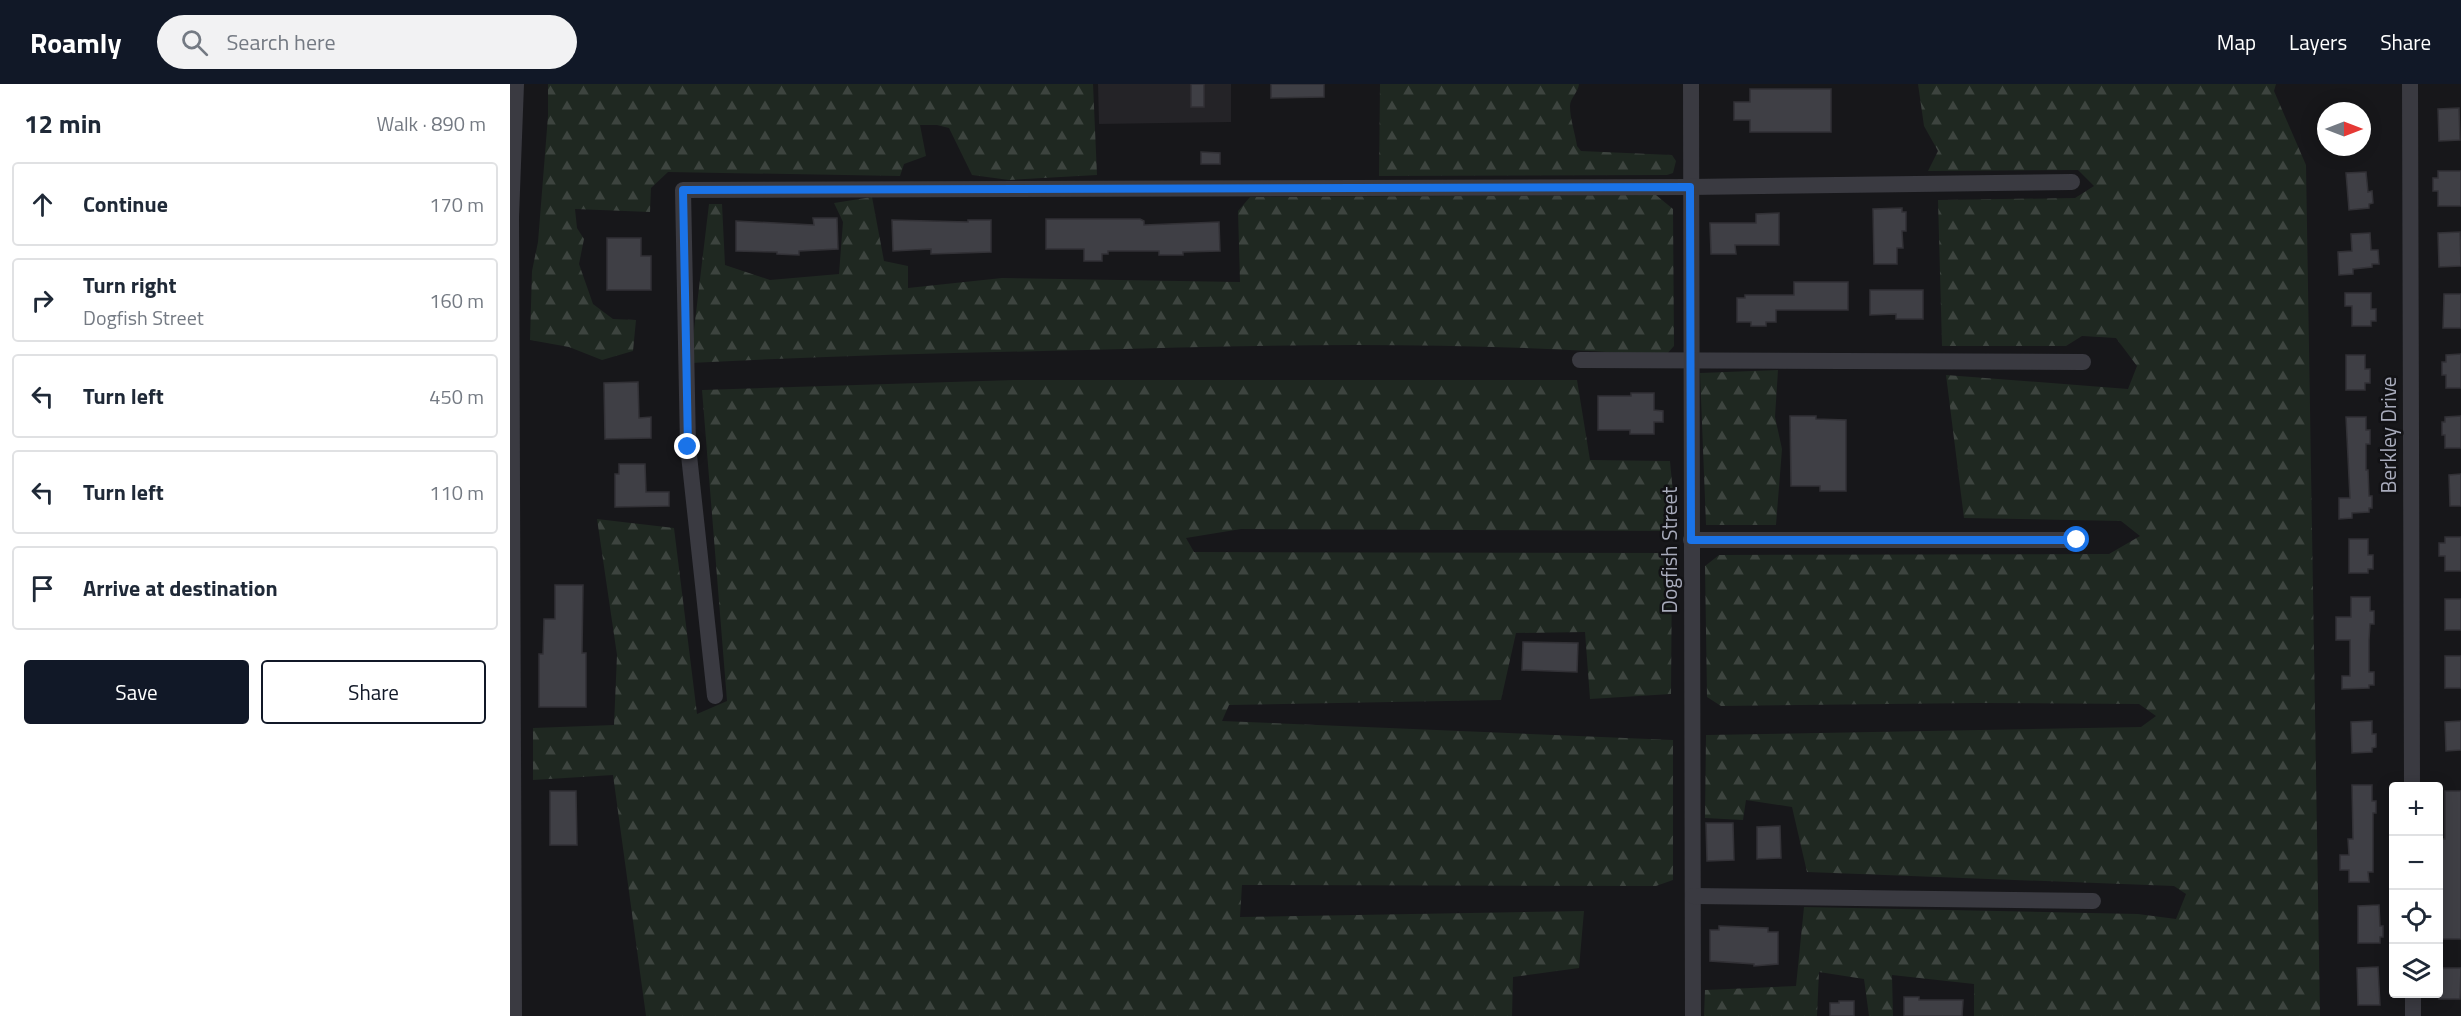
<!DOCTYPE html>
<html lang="en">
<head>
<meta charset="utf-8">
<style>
	:root { --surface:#fff; --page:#f2f2f3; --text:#1f2937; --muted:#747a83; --line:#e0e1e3; --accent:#111827 }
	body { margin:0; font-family:"Titillium Web",sans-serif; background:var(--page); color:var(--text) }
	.controls { position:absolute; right:18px; bottom:18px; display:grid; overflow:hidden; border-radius:6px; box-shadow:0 3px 15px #0003 }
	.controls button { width:54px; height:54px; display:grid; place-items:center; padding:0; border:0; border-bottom:2px solid var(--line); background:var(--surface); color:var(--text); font:30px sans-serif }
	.compass { position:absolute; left:1807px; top:18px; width:54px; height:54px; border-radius:50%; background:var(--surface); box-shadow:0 3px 15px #0003; rotate:90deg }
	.stop { position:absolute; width:18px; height:18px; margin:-14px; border:4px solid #1a73e8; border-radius:50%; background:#fff }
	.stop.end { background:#1a73e8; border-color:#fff; box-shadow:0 2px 6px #0008 }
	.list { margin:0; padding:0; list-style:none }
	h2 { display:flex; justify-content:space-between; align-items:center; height:78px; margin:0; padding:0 24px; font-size:26px }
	h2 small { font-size:20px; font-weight:400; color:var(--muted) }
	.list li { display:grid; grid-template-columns:39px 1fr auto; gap:18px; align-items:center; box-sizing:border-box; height:84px; margin:0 12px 12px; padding:0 12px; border:2px solid var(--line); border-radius:6px }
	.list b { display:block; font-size:22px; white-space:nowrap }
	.list p { margin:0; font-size:20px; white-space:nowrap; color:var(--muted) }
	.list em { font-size:20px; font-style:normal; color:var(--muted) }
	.actions { display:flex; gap:12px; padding:18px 24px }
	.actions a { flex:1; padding:14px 0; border:2px solid var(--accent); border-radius:6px; text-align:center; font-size:21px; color:var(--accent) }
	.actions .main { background:var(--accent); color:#fff }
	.icon { flex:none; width:33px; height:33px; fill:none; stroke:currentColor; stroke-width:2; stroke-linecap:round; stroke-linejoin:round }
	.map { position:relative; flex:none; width:1951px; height:932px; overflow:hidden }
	header { display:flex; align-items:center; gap:36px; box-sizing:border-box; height:84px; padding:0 30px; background:var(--accent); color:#fff }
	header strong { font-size:28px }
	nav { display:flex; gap:33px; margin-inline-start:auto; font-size:21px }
	.search { width:420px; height:54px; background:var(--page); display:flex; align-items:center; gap:15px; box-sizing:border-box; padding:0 21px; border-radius:33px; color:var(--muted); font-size:22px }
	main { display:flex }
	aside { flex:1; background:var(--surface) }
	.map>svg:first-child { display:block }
	.built { fill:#242327 }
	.forest { fill:url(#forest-firs) }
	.building { fill:#3f3f45; stroke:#323136; stroke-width:1.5 }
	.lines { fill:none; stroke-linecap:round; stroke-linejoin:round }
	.minor { stroke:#3a3a41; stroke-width:16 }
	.route { stroke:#1a73e8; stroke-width:8 }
	.labels { text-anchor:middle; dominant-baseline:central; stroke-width:5; stroke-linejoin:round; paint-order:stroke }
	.street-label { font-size:21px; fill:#a8abbb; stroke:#121215 }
</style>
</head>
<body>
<header>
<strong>Roamly</strong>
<div class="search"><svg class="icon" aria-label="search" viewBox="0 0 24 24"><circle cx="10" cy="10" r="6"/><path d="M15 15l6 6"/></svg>Search here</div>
<nav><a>Map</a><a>Layers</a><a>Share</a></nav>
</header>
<main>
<aside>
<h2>12 min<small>Walk · 890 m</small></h2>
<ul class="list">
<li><svg class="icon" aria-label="ahead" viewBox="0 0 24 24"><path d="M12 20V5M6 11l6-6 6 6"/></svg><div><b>Continue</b></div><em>170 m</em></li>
<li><svg class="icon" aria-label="right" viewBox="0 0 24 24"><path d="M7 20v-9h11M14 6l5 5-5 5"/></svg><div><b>Turn right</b><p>Dogfish Street</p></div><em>160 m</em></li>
<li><svg class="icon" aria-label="left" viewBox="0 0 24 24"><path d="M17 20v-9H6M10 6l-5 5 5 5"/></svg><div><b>Turn left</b></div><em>450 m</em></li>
<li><svg class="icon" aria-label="left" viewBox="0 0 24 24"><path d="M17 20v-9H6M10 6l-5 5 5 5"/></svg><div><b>Turn left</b></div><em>110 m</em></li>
<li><svg class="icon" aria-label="arrive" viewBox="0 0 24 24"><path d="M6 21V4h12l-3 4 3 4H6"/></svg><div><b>Arrive at destination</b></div></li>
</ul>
<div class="actions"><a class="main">Save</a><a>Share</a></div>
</aside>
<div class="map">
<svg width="1951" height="932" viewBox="0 0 1951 932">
	<defs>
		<pattern id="forest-firs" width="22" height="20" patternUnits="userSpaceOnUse" patternTransform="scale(1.5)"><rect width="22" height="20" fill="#1f2821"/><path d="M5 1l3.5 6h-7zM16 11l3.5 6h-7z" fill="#3d443f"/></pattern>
	</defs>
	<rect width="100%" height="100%" fill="#17171a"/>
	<path class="built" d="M588,0H721V38L589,40Z"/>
	<g class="forest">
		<path d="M38,0H583L587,91L499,96L462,91L439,44L427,41H410L416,72L394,80L390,92L158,88L141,104L140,128L65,125L67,144L74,155L69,180L83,220L103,235L126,236L123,267L92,276L59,263L20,256L22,187L28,158L38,32Z"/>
		<path d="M870,0H1069C1068,9 1060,14 1060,22C1060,35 1065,49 1067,62L1071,67L1162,71L1166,77L1163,89L1157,91L869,92Z"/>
		<path d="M1408,0H1766L1764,7L1796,81L1810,932H1464V900L1382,891L1383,932H1359L1354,895L1309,888L1307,932H1194L1195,906L1286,902L1294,823L1628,830L1666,835L1676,810L1664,802L1297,788L1282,723L1236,716L1233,736L1195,734L1196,651L1631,643L1646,632L1629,620L1467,619L1211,622L1197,613L1195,482L1209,471L1599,470L1630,452L1611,437L1454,434L1436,291L1618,305L1627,282L1606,254L1572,252L1556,262H1432L1428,116L1565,114L1584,102L1568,86L1418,87L1428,67L1414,42Z"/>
		<path d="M1146,111L1163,125L1164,262L1155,272C963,257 770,260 577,266C445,269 313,272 180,279L199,120H212L215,181L260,196L329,190L333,138L324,119L362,113L374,177L398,182V204L492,194L730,198L728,127L740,113Z"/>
		<path d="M1268,286L1265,333L1272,365L1266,441H1196L1190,289Z"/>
		<path d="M504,296H1067L1080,376L1160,377L1165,430L1155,447L731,445L676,454L684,468L1153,469L1162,479L1161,610L1080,615L1075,548L1006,549L991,616L719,621L712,637L1163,656V796L1146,802L732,801L730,833L1074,827L1069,884L1003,893L1002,932H136L103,691L23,696V644L104,641L107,571L87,435L164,444L187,630L217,617L192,306Z"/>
	</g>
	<g class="building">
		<rect x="681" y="0" width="13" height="23"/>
		<path d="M761,0H814V13L761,14Z"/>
		<path d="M1240,5H1321V48H1240V36H1224V18H1240Z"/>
		<path d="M1949,24L1950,56L1929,57L1928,25Z"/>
		<path d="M691,68L710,69V80H691Z"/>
		<path d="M1928,87H1951V122H1928V107H1923V94H1928Z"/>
		<path d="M1856,88L1858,108L1862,107L1863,119L1859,120V124L1839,126L1836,89Z"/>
		<path d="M1392,124V128H1396V147H1392L1393,164H1387V180H1364L1363,125Z"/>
		<path d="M1269,129V161H1225L1226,170H1201L1200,139H1246V130Z"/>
		<path d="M303,134H327L328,165L289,167V171L267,170V168L226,167V137L304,141Z"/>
		<path d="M536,135H630L634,137V141L709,138L710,167L673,168V171H649V167H598V170H592V177H574V165H536Z"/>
		<path d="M382,136L458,138V136H481V168L421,170V165L383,167Z"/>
		<path d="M1950,148L1951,182L1929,183L1928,149Z"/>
		<path d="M1860,149L1861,166H1868L1869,180H1862V183L1843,185V190L1829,191L1828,168L1842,167L1841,150Z"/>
		<path d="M97,154H131V172H141V206H97Z"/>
		<path d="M1284,198H1338V226H1266V238H1256V242H1241V238H1227V214H1235V211H1284Z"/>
		<path d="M1360,206H1413V235H1386V230L1360,231Z"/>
		<path d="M1835,209H1861V225H1866V237H1861V242H1842V222H1835Z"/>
		<path d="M1934,210H1951V244H1933Z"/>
		<path d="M1951,270V304H1936V291H1932V278H1936V271Z"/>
		<path d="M1836,271H1855V285H1860V299H1855V306H1836Z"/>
		<path d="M128,298L129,334L141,333V354L95,355L94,299Z"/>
		<path d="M1121,309H1144V326L1153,327V338H1144V350H1120V346H1088V312H1121Z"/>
		<path d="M1280,332H1306V335L1336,336V407H1310V402H1281Z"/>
		<path d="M1951,332V364H1935V351H1932V338H1935V333Z"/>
		<path d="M1836,333H1856V346H1860V360H1856V386H1858L1859,412H1862V424H1859V428L1842,429V434L1829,435V414H1840Z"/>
		<path d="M109,380H135L136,408H159V422L105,423V390H109Z"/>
		<path d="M1951,390V422H1940L1939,391Z"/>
		<path d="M1935,453H1951V487H1935V472H1929V459H1935Z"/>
		<path d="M1839,455H1858V471H1863V485H1858V489H1839Z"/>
		<path d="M45,501H73L72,569H76V623H29V570H33L34,535H45Z"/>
		<path d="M1841,513H1860V527H1864V540H1860L1859,556V588H1864V601H1859V604L1832,605V592H1840V556H1826V533H1841Z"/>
		<rect x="1935" y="515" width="16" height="31"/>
		<path d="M1013,558L1068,559L1067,588L1012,586Z"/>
		<rect x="1935" y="572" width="16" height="32"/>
		<path d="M1862,637V650H1866V663L1862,664V668L1842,669L1841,638Z"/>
		<path d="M1951,637V666L1936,667L1935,638Z"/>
		<path d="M1842,701H1862V717H1866V729H1863V788H1858L1859,798H1839V786H1830V771H1839L1838,755H1843Z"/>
		<path d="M40,707H66L67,761H40Z"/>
		<path d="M1935,707H1951V855H1931L1930,755H1935Z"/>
		<path d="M1196,739H1223L1224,776L1197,777Z"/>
		<path d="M1270,742L1271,774L1247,775V743Z"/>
		<path d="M1869,821L1870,842H1873V853H1870V859H1848V822Z"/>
		<path d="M1209,842L1258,844V848H1268V880L1244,882V880L1200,877V846H1209Z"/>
		<path d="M1868,883L1870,921H1848L1847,884Z"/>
		<path d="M1929,884H1951L1950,915H1929Z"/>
		<path d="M1394,913H1409V916H1453L1452,932H1394Z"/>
		<path d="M1329,917H1344V932H1320V919H1329Z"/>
	</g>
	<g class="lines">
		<g class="minor">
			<path d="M1181,0L1183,932"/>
			<path d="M1900,0L1902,702"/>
			<path d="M1070,276L1573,278"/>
			<path d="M1181,456H1567"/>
			<path d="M205,612L178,362L173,106L1180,103L1562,98"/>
			<path d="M1183,812L1583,817"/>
			<path d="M1903,910V932"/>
			<path d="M4,932L1,133L6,0"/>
		</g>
	</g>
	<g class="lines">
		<path class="route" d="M178,363L173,106L1180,103L1181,456H1567"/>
	</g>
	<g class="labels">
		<g class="street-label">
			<text transform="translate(1878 351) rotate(-90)">Berkley Drive</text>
			<text transform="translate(1159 466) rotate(-90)">Dogfish Street</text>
		</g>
	</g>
</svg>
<div class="controls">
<button>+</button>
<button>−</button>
<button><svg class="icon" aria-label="locate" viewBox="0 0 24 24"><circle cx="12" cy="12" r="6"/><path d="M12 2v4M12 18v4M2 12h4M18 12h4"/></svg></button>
<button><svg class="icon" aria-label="layers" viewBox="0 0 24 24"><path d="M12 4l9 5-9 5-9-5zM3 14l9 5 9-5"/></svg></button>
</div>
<svg class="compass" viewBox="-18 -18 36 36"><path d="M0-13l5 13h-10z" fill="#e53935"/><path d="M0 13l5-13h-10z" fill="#747a83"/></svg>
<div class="stop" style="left:1567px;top:456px"></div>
<div class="stop end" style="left:178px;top:363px"></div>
</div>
</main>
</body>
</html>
